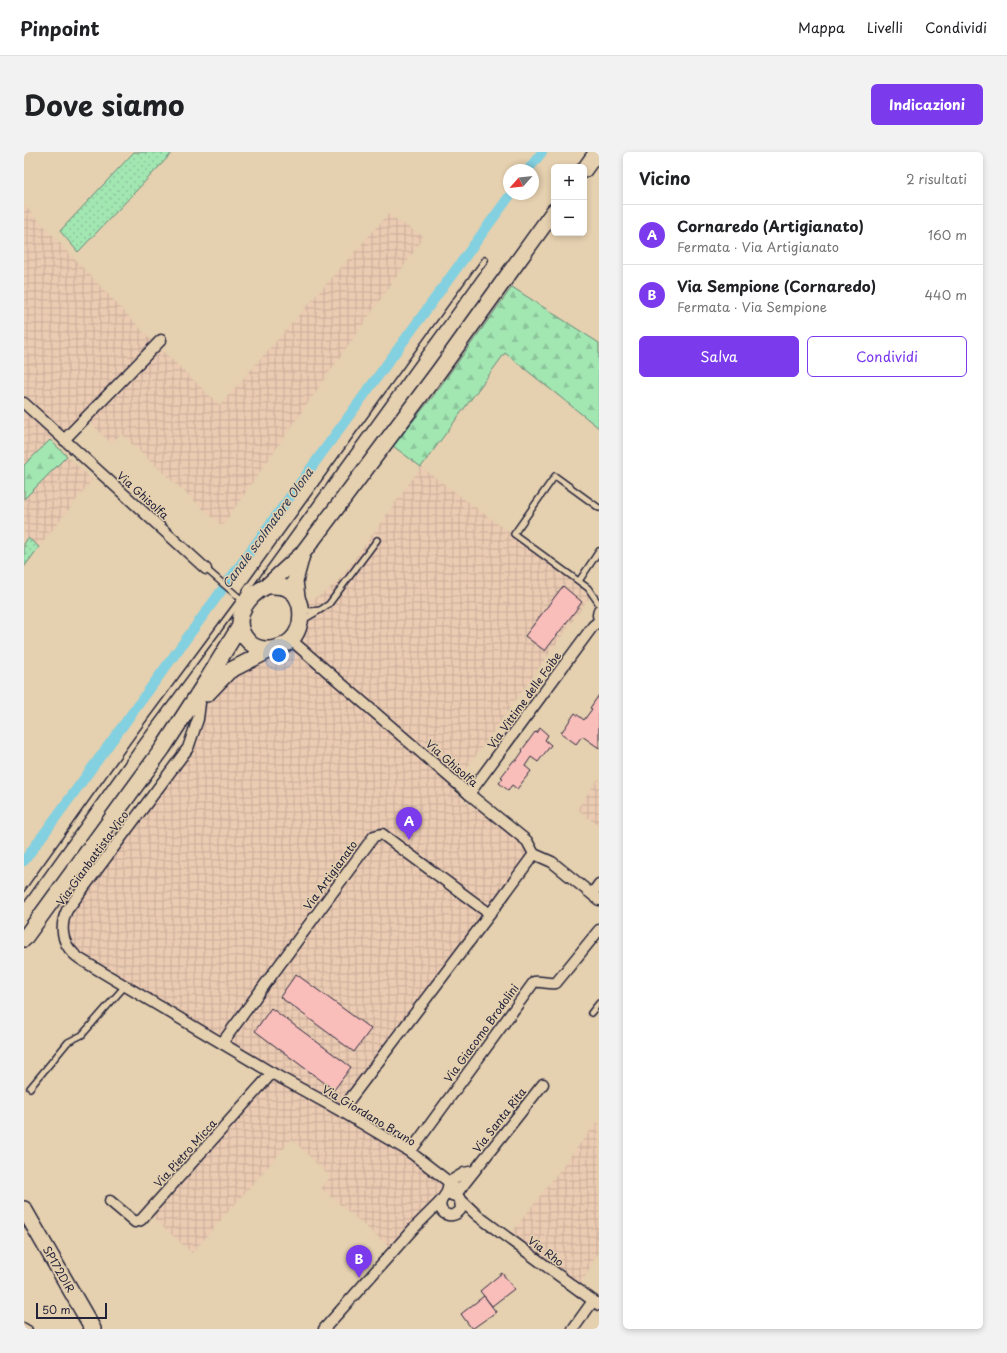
<!DOCTYPE html>
<html lang="it">
<head>
<meta charset="utf-8">
<style>
	:root { --surface:#fff; --page:#f2f2f2; --text:#202124; --muted:#757577; --line:#e0e0e0; --accent:#7c3aed }
	body { margin:0; font-family:"Playpen Sans",sans-serif; background:var(--page); color:var(--text) }
	.controls { position:absolute; right:12px; top:12px; display:grid; overflow:hidden; border-radius:6px; box-shadow:0 2px 6px #0003 }
	.controls button { width:36px; height:36px; display:grid; place-items:center; padding:0; border:0; border-bottom:1px solid var(--line); background:var(--surface); color:var(--text); font:20px sans-serif }
	.compass { position:absolute; left:479px; top:12px; width:36px; height:36px; border-radius:50%; background:var(--surface); box-shadow:0 2px 6px #0003; rotate:243deg }
	.scale { position:absolute; left:12px; bottom:10px; width:71px; box-sizing:border-box; padding-left:4px; border:2px solid #22223b; border-top:0; font-size:11px; line-height:14px; white-space:nowrap; color:#22223b; -webkit-text-stroke:3px #e5d0af; paint-order:stroke }
	.you { position:absolute; left:255px; top:503px; width:14px; height:14px; margin:-10px; border:3px solid #fff; border-radius:50%; background:#1a73e8; box-shadow:0 0 0 6px #1a73e833 }
	.badge { display:grid; place-items:center; width:26px; height:26px; border-radius:50%; background:var(--accent); color:#fff; font-size:13px; font-weight:700 }
	.pin { position:absolute; translate:-50% -33px; filter:drop-shadow(0 1px 2px #0008) }
	.pin::after { content:''; position:absolute; top:21px; width:14px; height:12px; background:inherit; clip-path:polygon(0 0,100% 0,50% 100%) }
	.list { margin:0; padding:0; list-style:none }
	h2 { display:flex; justify-content:space-between; align-items:center; height:52px; margin:0; padding:0 16px; font-size:17px }
	h2 small { font-size:13px; font-weight:400; color:var(--muted) }
	.list li { display:grid; grid-template-columns:26px 1fr auto; gap:12px; align-items:center; box-sizing:border-box; height:60px; padding:0 16px; border-top:1px solid var(--line) }
	.list b { display:block; font-size:15px; white-space:nowrap }
	.list p { margin:0; font-size:13px; white-space:nowrap; color:var(--muted) }
	.list em { font-size:13px; font-style:normal; color:var(--muted) }
	.actions { display:flex; gap:8px; padding:12px 16px }
	.actions a { flex:1; padding:9px 0; border:1px solid var(--accent); border-radius:6px; text-align:center; font-size:14px; color:var(--accent) }
	.actions .main { background:var(--accent); color:#fff }
	.map { position:relative; flex:none; width:575px; height:1177px; overflow:hidden; border-radius:6px }
	header { display:flex; align-items:center; gap:24px; box-sizing:border-box; height:56px; padding:0 20px; background:var(--surface); border-bottom:1px solid var(--line) }
	header strong { font-size:19px }
	nav { display:flex; gap:22px; margin-inline-start:auto; font-size:14px }
	.intro { display:flex; align-items:center; justify-content:space-between; box-sizing:border-box; height:96px; padding:0 24px }
	h1 { margin:0; font-size:28px }
	.button { padding:10px 18px; border-radius:6px; background:var(--accent); color:#fff; font-size:14px; font-weight:700 }
	main { display:flex; gap:24px; padding:0 24px }
	aside { flex:1; background:var(--surface); border-radius:6px; box-shadow:0 2px 6px #0003 }
	.map>svg:first-child { display:block }
	.industrial { fill:url(#industrial-grid) }
	.grass { fill:url(#grass-dots); stroke:#628476 }
	.forest { fill:url(#forest-firs); stroke:#628476 }
	.lines { fill:none; stroke-linecap:round; stroke-linejoin:round }
	.canal { stroke:#82d0e0; stroke-width:10 }
	.building { fill:#fabeba; stroke:#22223b }
	.lane-casing { stroke:#22223b; stroke-width:8 }
	.street-casing { stroke:#22223b; stroke-width:13 }
	.secondary-casing { stroke:#22223b; stroke-width:18 }
	.lane { stroke:#e5d0af; stroke-width:5 }
	.street { stroke:#e5d0af; stroke-width:10 }
	.secondary { stroke:#e5d0af; stroke-width:15 }
	.labels { text-anchor:middle; dominant-baseline:central; stroke-width:3; stroke-linejoin:round; paint-order:stroke }
	.street-label { font-size:11px; fill:#22223b; stroke:#e5d0af }
	.water-label { font-size:12px; font-style:italic; fill:#303c54; stroke:#e5d0af }
</style>
</head>
<body>
<header>
<strong>Pinpoint</strong>
<nav><a>Mappa</a><a>Livelli</a><a>Condividi</a></nav>
</header>
<div class="intro"><h1>Dove siamo</h1><a class="button">Indicazioni</a></div>
<main>
<div class="map">
<svg width="575" height="1177" viewBox="0 0 575 1177">
	<defs>
		<pattern id="industrial-grid" width="8" height="8" patternUnits="userSpaceOnUse"><rect width="8" height="8" fill="#ebcbb2"/><path d="M0 4h8M4 0v8" fill="none" stroke="#c9ae9a"/></pattern>
		<pattern id="grass-dots" width="8" height="8" patternUnits="userSpaceOnUse"><rect width="8" height="8" fill="#a2e6b2"/><path d="M2 2h.1M6 6h.1" fill="none" stroke="#8bc59a" stroke-width="1.8" stroke-linecap="round"/></pattern>
		<pattern id="forest-firs" width="22" height="20" patternUnits="userSpaceOnUse"><rect width="22" height="20" fill="#a2e6b2"/><path d="M5 1l3.5 6h-7zM16 11l3.5 6h-7z" fill="#8bc59a"/></pattern>
	</defs>
	<rect width="100%" height="100%" fill="#e5d0af"/>
	<filter id="ink" filterUnits="userSpaceOnUse"><feTurbulence type="fractalNoise" baseFrequency=".025" numOctaves="2"/><feDisplacementMap in="SourceGraphic" scale="8" xChannelSelector="R" yChannelSelector="G"/><feConvolveMatrix kernelMatrix="1 2 1 2 8 2 1 2 1" color-interpolation-filters="sRGB"/></filter>
	<g filter="url(#ink)">
		<g class="industrial">
			<path d="M0,53L128,189L196,253L364,62L400,85L198,374L97,282L87,291L64,269L46,288L36,279L0,313Z"/>
			<path d="M43,304L68,328L15,395L4,387L0,392V347Z"/>
			<path d="M397,315L568,442L436,626L295,507L274,487L281,449L297,443L313,430L322,419Z"/>
			<path d="M267,488L402,608L442,650L498,689L510,702L320,962L386,1000L425,1036L370,1099L297,1036L306,1025L268,987L168,1101L123,1060L248,921L50,802L39,768L164,596L176,551L190,534Z"/>
			<path d="M575,626V674L553,657Z"/>
			<path d="M575,967V1098L554,1138L483,1087Z"/>
		</g>
		<g class="grass">
			<path d="M110,0H149L54,100L36,79Z"/>
			<path d="M4,386L15,395L0,415V392Z"/>
		</g>
		<g class="forest">
			<path d="M488,135L575,191V276L481,201L397,315L369,294L410,243Z"/>
			<path d="M26,288L43,304L0,347V313Z"/>
		</g>
		<g class="lines">
			<g class="canal">
				<path d="M504,18L518,0"/>
				<path d="M0,709L487,42"/>
			</g>
		</g>
		<g class="building">
			<path d="M539,434L558,450L521,499L501,484Z"/>
			<path d="M575,543V596L558,584L552,592L537,581L551,561L560,568L568,557L566,556Z"/>
			<path d="M516,576L524,583L521,588L527,593L514,610L507,605L501,614L507,619L493,637L488,633L484,638L475,631L479,626L477,625L490,608L492,609L499,599L498,598L511,580L512,581Z"/>
			<path d="M272,822L347,877L330,900L256,845Z"/>
			<path d="M247,856L327,915L310,938L231,879Z"/>
			<path d="M478,1121L490,1137L468,1154L456,1139Z"/>
			<path d="M460,1144L472,1160L448,1177L437,1162Z"/>
		</g>
		<g class="lines">
			<g class="lane-casing">
				<g id="lane">
					<path d="M575,356L531,324L490,382L564,436L575,452"/>
					<path d="M182,417L218,448"/>
					<path d="M555,429L575,399"/>
					<path d="M277,457L286,459L296,458L279,468"/>
					<path d="M296,458L305,452L353,388"/>
					<path d="M0,745L113,587L217,447L223,437L461,108"/>
					<path d="M567,861L575,851"/>
					<path d="M6,936L44,890L58,883L101,834"/>
					<path d="M0,1174L5,1177"/>
				</g>
			</g>
			<g class="street-casing">
				<g id="street">
					<path d="M0,251L182,417"/>
					<path d="M40,288L137,188"/>
					<path d="M575,458L574,463L575,467"/>
					<path d="M267,488L445,642L503,689L510,702L528,710L575,748"/>
					<path d="M176,551L174,567L164,596L43,758C36,773 37,790 50,802C56,808 65,812 71,816L248,921L317,959L386,1000L425,1030L432,1037L434,1045"/>
					<path d="M445,642L569,474L575,469"/>
					<path d="M568,742L575,732"/>
					<path d="M198,891L350,684L358,682L362,685L466,762"/>
					<path d="M317,959L466,762L510,702"/>
					<path d="M386,1000L510,830C518,829 524,832 532,831L575,778"/>
					<path d="M425,1030L440,1021L450,1019"/>
					<path d="M433,1041L519,932"/>
					<path d="M428,1043L434,1045L454,1064L575,1153"/>
					<path d="M86,1049L111,1070L117,1068L248,921"/>
					<path d="M417,1049C413,1062 429,1069 437,1057L436,1048"/>
					<path d="M300,1177L389,1077L417,1049L423,1040L425,1030"/>
					<path d="M549,1177L569,1149"/>
				</g>
			</g>
			<g class="secondary-casing">
				<g id="secondary">
					<path d="M560,18L573,0"/>
					<path d="M243,434L278,402L415,219L530,59"/>
					<path d="M243,434C250,434 258,433 264,437C281,446 280,476 267,488C256,498 236,501 225,490C205,470 222,444 243,434Z"/>
					<path d="M273,445L271,429L278,403"/>
					<path d="M183,542L205,519L246,498"/>
					<path d="M0,787L139,596L183,528L216,474"/>
					<path d="M0,1057L69,1177"/>
				</g>
			</g>
			<use href="#lane" class="lane"/>
			<use href="#street" class="street"/>
			<use href="#secondary" class="secondary"/>
		</g>
	</g>
	<g class="labels">
		<g class="street-label">
			<text transform="translate(119 343) rotate(42)">Via Ghisolfa</text>
			<text transform="translate(500 548) rotate(-54)">Via Vittime delle Foibe</text>
			<text transform="translate(428 611) rotate(41)">Via Ghisolfa</text>
			<text transform="translate(68 706) rotate(-54)">Via Gianbattista Vico</text>
			<text transform="translate(306 723) rotate(-54)">Via Artigianato</text>
			<text transform="translate(457 881) rotate(-54)">Via Giacomo Brodolini</text>
			<text transform="translate(345 963) rotate(31)">Via Giordano Bruno</text>
			<text transform="translate(475 968) rotate(-52)">Via Santa Rita</text>
			<text transform="translate(161 1001) rotate(-48)">Via Pietro Micca</text>
			<text transform="translate(522 1099) rotate(37)">Via Rho</text>
			<text transform="translate(35 1117) rotate(60)">SP172DIR</text>
		</g>
		<g class="water-label">
			<text transform="translate(243 376) rotate(-54)">Canale scolmatore Olona</text>
		</g>
	</g>
</svg>
<div class="controls">
<button>+</button>
<button>−</button>
</div>
<svg class="compass" viewBox="-18 -18 36 36"><path d="M0-13l5 13h-10z" fill="#e53935"/><path d="M0 13l5-13h-10z" fill="#757577"/></svg>
<div class="scale">50 m</div>
<div class="you"></div>
<div class="pin badge" style="left:385px;top:688px">A</div>
<div class="pin badge" style="left:335px;top:1126px">B</div>
</div>
<aside>
<h2>Vicino<small>2 risultati</small></h2>
<ul class="list">
<li><span class="badge">A</span><div><b>Cornaredo (Artigianato)</b><p>Fermata · Via Artigianato</p></div><em>160 m</em></li>
<li><span class="badge">B</span><div><b>Via Sempione (Cornaredo)</b><p>Fermata · Via Sempione</p></div><em>440 m</em></li>
</ul>
<div class="actions"><a class="main">Salva</a><a>Condividi</a></div>
</aside>
</main>
</body>
</html>
